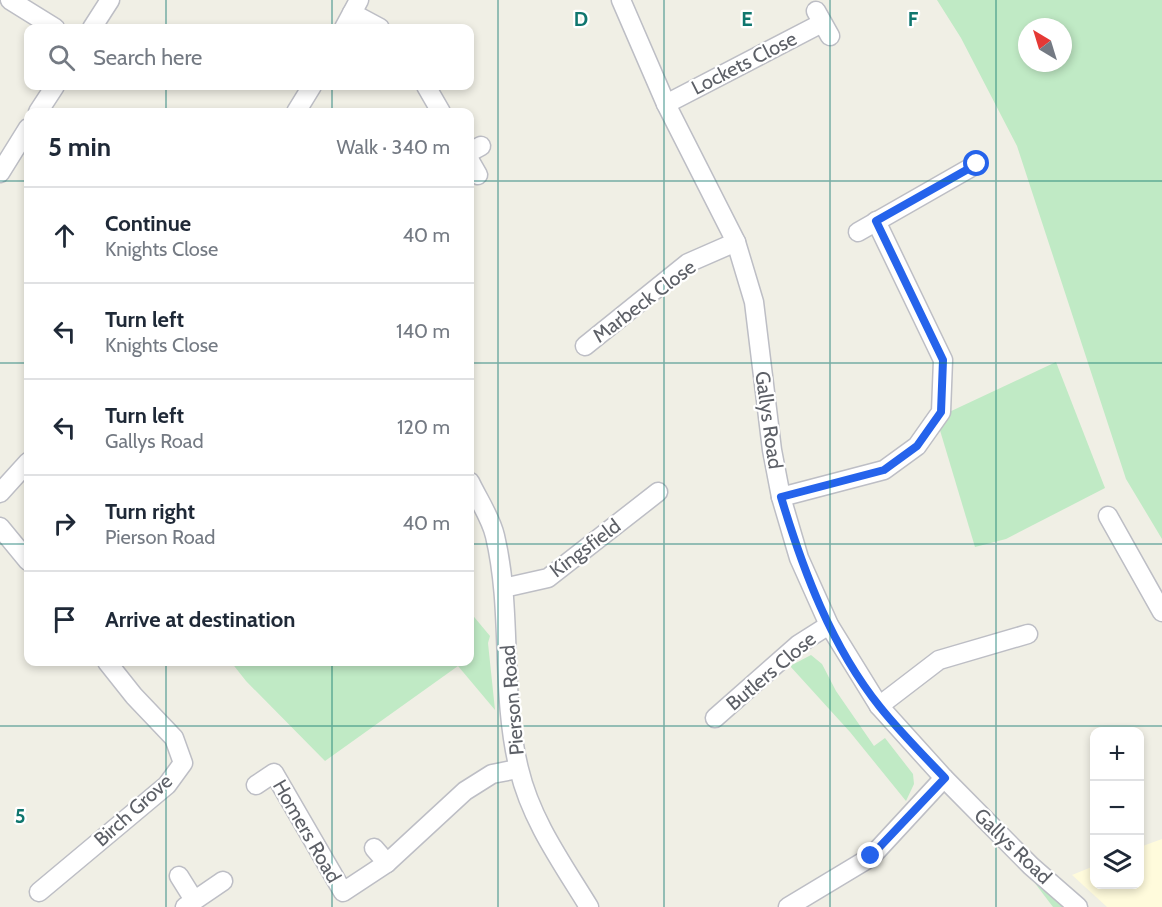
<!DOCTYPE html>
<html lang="en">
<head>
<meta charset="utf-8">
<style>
	:root { --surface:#fff; --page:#f6f6f7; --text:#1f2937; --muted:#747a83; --line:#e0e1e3 }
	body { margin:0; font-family:Cabin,sans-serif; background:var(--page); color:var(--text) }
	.controls { position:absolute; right:18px; bottom:18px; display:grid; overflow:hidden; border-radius:12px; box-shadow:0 3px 9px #0003 }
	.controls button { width:54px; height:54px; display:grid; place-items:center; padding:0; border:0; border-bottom:2px solid var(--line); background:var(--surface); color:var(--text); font:30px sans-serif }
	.compass { position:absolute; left:1018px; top:18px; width:54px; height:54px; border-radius:50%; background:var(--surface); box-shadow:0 3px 9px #0003; rotate:322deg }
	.stop { position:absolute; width:18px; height:18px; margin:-14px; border:4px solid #2563eb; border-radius:50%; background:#fff }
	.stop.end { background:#2563eb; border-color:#fff; box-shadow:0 2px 6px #0008 }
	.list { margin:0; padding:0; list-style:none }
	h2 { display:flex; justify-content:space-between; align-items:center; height:78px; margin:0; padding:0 24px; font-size:26px }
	h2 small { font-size:20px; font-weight:400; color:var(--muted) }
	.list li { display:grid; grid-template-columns:39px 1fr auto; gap:18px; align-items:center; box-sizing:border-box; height:96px; padding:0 24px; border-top:2px solid var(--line) }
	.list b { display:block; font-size:22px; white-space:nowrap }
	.list p { margin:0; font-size:20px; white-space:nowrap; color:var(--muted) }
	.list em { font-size:20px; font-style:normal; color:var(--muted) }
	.icon { flex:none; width:33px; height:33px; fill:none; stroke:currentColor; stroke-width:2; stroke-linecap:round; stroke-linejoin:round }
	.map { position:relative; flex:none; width:1162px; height:907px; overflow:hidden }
	.search { position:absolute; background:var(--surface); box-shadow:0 3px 9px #0003; left:24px; top:24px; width:450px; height:66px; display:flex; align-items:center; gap:15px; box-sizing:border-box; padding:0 21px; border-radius:12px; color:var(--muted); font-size:22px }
	.panel { position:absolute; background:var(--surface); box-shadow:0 3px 9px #0003; left:24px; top:108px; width:450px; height:558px; border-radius:12px }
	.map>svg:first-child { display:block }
	.commercial { fill:#fffbdc }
	.green { fill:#c0eac5; fill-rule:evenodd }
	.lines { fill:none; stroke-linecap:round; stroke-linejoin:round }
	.minor-casing { stroke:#bdbec5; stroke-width:21 }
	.minor { stroke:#fff; stroke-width:18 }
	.route { stroke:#2563eb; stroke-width:8 }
	.grid { fill:none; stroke:#0f766e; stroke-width:1.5; stroke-opacity:0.55 }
	.labels { text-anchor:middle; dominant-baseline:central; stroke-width:4.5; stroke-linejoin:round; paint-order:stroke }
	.street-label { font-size:20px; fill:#5d6067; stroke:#fff }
	.grid-label { font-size:20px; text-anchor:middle; font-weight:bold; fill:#0f766e; stroke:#fff; stroke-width:4.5; stroke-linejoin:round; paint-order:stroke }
</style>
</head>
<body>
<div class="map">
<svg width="1162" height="907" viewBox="0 0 1162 907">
	<rect width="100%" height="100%" fill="#f0efe5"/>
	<path class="commercial" d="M1162,839V907H1107L1072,875L1094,866V884H1140V847Z"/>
	<g class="green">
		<path d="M937,0H1162V539L1126,479L1017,146L961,38ZM1027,27H1063V63H1027Z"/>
		<path d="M1056,362L1105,488L1006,539L975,547L939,427L947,413Z"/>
		<path d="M470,612L490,636L488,643L495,710L458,666L325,761L246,681L231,662H470Z"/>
		<path d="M811,655L822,664L836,691L874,746L885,738L913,774L914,784L906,801L850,732L790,666Z"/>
		<path d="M1031,878L1065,907H1053Z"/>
	</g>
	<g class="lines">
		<g class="minor-casing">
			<g id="minor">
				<path d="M10,0L55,28"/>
				<path d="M621,0L666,104L736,242L754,302L772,450L781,497L799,558L829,625L879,706L944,778L1031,866L1078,907"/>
				<path d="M816,11L830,36"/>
				<path d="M352,13L380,28"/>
				<path d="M92,28L110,0"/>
				<path d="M344,28L359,0"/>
				<path d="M426,86L441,112"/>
				<path d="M666,104L822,23"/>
				<path d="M38,112L55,86"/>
				<path d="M296,112L312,86"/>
				<path d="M470,152L481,146"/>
				<path d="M470,161L478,175"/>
				<path d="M0,173L28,128"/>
				<path d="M858,232L977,164"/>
				<path d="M585,346L688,263L736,242"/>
				<path d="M470,482C478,499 491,518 495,536C513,612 500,693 519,769C531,820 562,863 589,907"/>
				<path d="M0,493L28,462"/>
				<path d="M781,497L884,470L917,446L941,412L943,360L876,221"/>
				<path d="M1108,516L1162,612"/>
				<path d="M0,527L28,561"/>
				<path d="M504,588L548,578L658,492"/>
				<path d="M879,706L939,660L1028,634"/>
				<path d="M715,718L799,644L829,625"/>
				<path d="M256,785L274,773L343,892L387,863L465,791L492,774L518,769"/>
				<path d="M374,848L387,863"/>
				<path d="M179,876L194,900"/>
				<path d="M39,892L167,785L183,763L174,738L134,696L107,662"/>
				<path d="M185,907L223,881"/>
				<path d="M788,907L871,857L944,778"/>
			</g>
		</g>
		<use href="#minor" class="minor"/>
	</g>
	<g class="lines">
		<path class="route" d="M871,856L945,778C923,755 900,732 880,707C831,646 803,570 781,497L884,470L917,446L941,412L943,360L876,221L977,164"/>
	</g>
	<path class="grid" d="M166,0V28M332,0V28M498,0V907M664,0V907M830,0V907M996,0V907M166,86V112M332,86V112M0,181H28M470,181H1162M0,363H28M470,363H1162M0,544H28M470,544H1162M166,662V907M332,662V907M0,726H1162"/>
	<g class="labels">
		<g class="street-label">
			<text transform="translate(744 63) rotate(-27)">Lockets Close</text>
			<text transform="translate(644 301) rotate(-37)">Marbeck Close</text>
			<text transform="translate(769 420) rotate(82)">Gallys Road</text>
			<text transform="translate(585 548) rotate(-37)">Kingsfield</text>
			<text transform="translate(771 671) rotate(-40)">Butlers Close</text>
			<text transform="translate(512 700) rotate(-95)">Pierson Road</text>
			<text transform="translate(133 810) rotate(-42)">Birch Grove</text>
			<text transform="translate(307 831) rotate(60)">Homers Road</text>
			<text transform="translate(1013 846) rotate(44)">Gallys Road</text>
		</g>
	</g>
	<g class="grid-label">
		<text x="581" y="26">D</text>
		<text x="747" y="26">E</text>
		<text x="913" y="26">F</text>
		<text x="20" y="823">5</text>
	</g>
</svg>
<div class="controls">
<button>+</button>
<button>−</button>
<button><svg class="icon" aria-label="layers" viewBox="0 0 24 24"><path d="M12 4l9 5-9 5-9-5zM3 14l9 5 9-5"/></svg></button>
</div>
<svg class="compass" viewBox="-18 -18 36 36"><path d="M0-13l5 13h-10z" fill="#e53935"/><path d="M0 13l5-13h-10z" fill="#747a83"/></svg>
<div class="stop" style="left:977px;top:164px"></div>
<div class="stop end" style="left:871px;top:856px"></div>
<div class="search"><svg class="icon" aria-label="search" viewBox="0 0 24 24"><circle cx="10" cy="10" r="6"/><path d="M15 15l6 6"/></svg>Search here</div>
<section class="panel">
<h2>5 min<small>Walk · 340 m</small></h2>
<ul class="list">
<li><svg class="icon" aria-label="ahead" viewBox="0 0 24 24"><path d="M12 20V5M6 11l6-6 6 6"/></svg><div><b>Continue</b><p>Knights Close</p></div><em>40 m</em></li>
<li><svg class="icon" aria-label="left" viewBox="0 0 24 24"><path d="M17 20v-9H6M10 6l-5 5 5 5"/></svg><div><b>Turn left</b><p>Knights Close</p></div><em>140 m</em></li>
<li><svg class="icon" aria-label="left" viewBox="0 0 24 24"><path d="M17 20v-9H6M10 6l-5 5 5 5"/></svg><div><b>Turn left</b><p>Gallys Road</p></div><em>120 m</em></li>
<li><svg class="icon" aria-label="right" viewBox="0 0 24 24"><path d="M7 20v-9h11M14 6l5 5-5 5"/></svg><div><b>Turn right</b><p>Pierson Road</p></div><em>40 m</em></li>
<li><svg class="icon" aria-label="arrive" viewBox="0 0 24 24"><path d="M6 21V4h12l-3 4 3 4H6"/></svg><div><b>Arrive at destination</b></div></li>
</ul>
</section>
</div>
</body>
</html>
